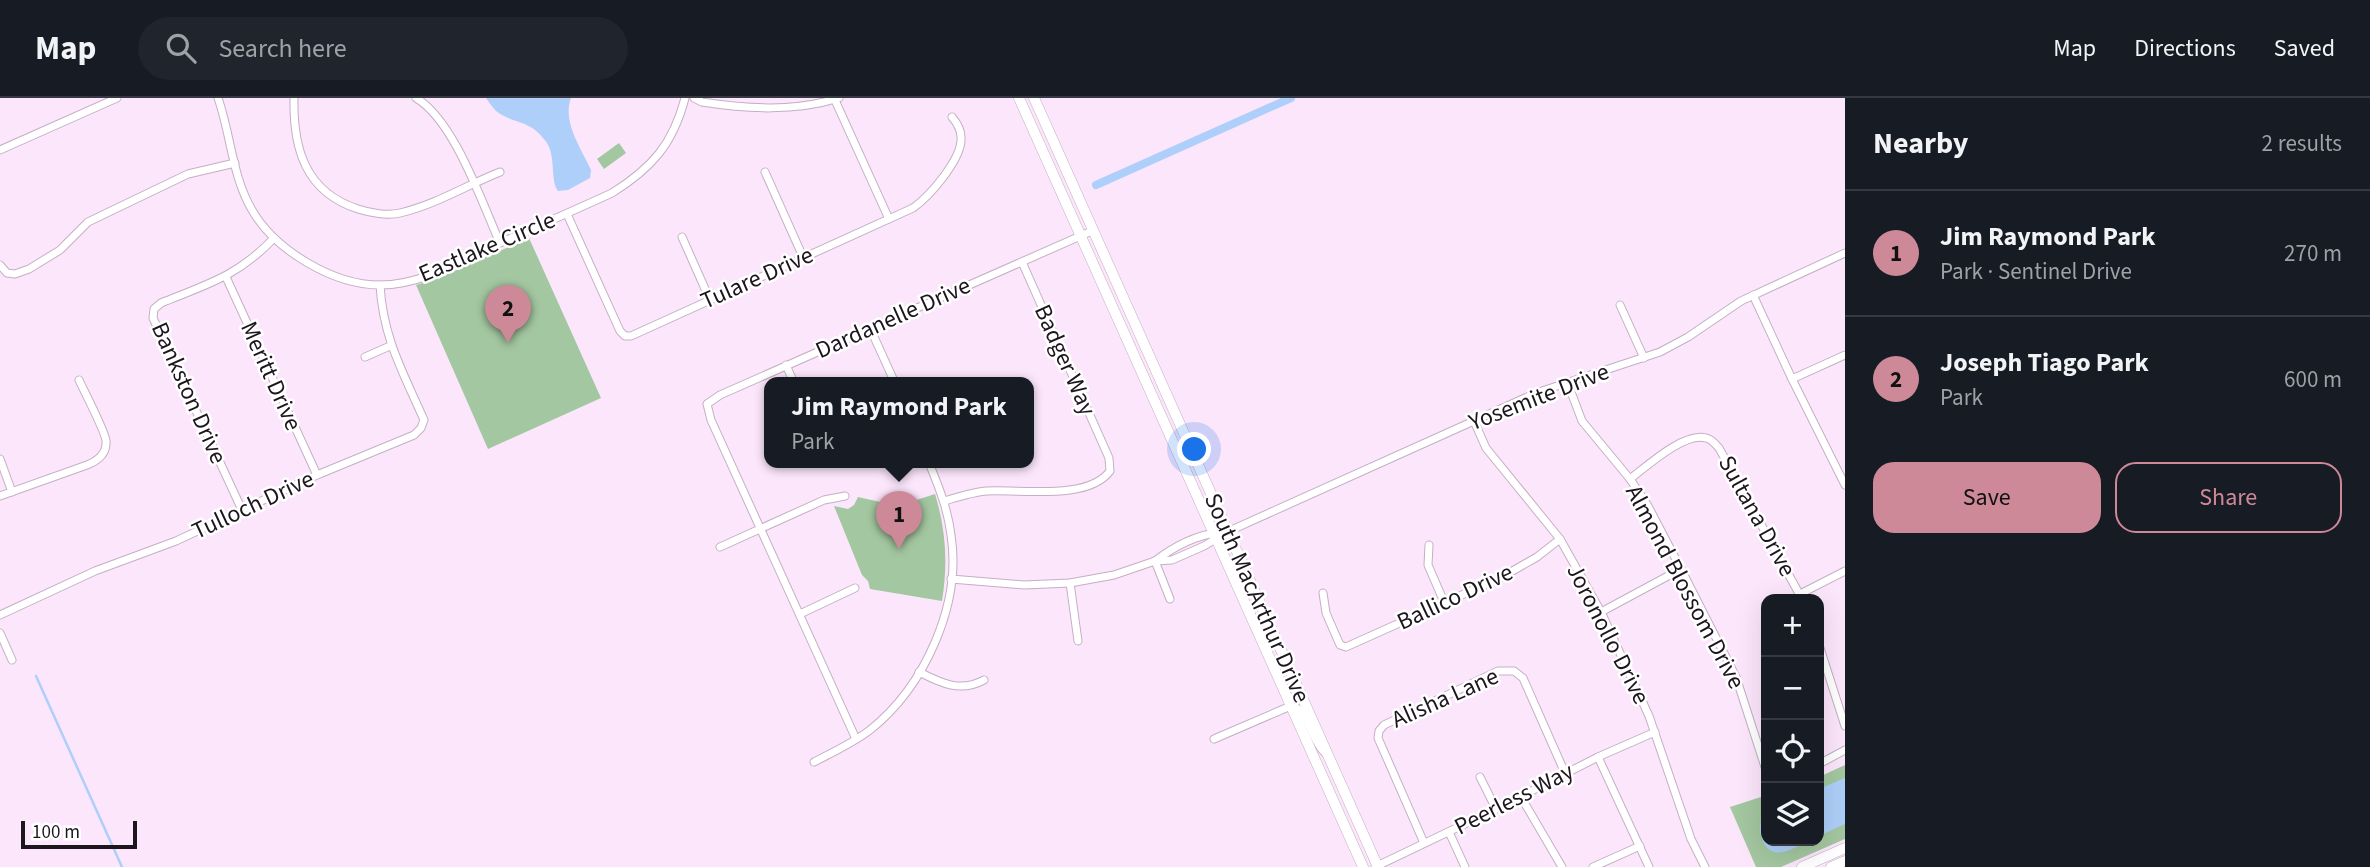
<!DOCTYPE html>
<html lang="en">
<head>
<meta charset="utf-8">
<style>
	:root { --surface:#171b24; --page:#20242c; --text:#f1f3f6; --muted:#9ea1a6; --line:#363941; --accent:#ce8998 }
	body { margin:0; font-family:"Source Sans 3",sans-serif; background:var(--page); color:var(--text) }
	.controls { position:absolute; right:21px; bottom:21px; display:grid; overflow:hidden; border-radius:14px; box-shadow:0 7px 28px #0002 }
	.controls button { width:63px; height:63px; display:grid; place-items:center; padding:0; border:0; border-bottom:2px solid var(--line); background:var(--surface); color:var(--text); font:35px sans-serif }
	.scale { position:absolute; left:21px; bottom:18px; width:116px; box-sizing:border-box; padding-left:7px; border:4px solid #1c151d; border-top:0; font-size:19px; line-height:24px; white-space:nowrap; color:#1c151d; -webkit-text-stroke:5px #fff; paint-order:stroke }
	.you { position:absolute; left:1195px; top:352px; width:24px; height:24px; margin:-18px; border:5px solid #fff; border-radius:50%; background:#1a73e8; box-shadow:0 0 0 10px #1a73e833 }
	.badge { display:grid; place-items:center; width:46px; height:46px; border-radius:50%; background:var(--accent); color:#111; font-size:23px; font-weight:700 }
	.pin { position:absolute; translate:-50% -58px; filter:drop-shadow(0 2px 4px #0008) }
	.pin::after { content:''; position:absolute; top:37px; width:24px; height:21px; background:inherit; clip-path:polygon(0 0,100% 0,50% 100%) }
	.popup { position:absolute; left:764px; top:279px; width:270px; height:91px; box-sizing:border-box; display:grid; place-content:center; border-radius:14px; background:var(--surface); filter:drop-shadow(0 2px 5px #0005); font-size:23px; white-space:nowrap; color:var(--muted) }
	.popup b { font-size:26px; color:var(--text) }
	.popup::after { content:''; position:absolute; left:50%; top:100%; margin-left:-14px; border:14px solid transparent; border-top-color:var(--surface) }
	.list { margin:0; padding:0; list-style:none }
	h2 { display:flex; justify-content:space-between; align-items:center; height:91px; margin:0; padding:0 28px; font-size:30px }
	h2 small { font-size:23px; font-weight:400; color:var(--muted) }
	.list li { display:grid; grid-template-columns:46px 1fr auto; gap:21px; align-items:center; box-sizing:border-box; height:126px; padding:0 28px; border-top:2px solid var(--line) }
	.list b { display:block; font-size:26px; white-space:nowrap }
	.list p { margin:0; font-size:23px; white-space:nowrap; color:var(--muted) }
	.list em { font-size:23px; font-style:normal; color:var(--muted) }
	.actions { display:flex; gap:14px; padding:21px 28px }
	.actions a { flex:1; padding:16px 0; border:2px solid var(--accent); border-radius:21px; text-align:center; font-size:24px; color:var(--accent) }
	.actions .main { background:var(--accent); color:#111 }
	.icon { flex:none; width:38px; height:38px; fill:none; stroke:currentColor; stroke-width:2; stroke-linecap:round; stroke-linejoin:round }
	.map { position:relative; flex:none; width:1845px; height:769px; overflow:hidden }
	header { display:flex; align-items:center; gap:42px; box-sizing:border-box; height:98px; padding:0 35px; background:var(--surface); border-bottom:2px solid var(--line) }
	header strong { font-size:33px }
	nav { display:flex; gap:38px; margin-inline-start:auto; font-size:24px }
	.search { width:490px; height:63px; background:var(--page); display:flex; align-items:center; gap:18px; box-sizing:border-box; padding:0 24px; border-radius:38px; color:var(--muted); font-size:26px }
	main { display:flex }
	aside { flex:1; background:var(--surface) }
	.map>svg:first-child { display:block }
	.green { fill:#a3c7a0 }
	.water { fill:#aecff9 }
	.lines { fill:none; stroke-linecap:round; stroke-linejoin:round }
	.stream { stroke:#aecff9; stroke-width:2.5 }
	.canal { stroke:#aecff9; stroke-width:8 }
	.street-casing { stroke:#c4afc4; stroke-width:9 }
	.secondary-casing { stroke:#c4afc4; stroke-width:11 }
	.street { stroke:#fff; stroke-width:7 }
	.secondary { stroke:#fff; stroke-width:10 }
	.labels { text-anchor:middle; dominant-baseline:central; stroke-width:5; stroke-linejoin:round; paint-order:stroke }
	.street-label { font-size:24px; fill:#1c151d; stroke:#fff }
</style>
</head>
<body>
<header>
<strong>Map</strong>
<div class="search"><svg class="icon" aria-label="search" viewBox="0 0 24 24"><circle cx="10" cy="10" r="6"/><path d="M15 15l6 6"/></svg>Search here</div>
<nav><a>Map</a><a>Directions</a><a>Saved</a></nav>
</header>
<main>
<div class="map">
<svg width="1845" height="769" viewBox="0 0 1845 769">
	<rect width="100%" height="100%" fill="#fce6fc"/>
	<g class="green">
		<path d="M619,45L626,55L604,71L597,61Z"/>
		<path d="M529,140L601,300L488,351L416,187L441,179Z"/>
		<path d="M935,396C946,432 948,466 942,503L870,491L868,483L862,477L834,408L848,411L854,407L858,399L898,408Z"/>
		<path d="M1845,667V741L1781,769H1756L1730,709L1764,698L1766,702V743H1819V679Z"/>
	</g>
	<g class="water">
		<path d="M486,0H571C562,24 581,50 591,72L590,80L568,92L558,93C550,83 556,59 547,45C530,20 514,27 496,13C492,9 489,4 486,0Z"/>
		<path d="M1845,680V726L1819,738V691Z"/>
		<path d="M1766,715V743H1808C1799,747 1785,757 1774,754C1761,751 1755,725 1766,715Z"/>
	</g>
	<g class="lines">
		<path class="stream" d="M36,578L122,769"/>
		<path class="canal" d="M1096,87L1291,0"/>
		<g class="street-casing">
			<g id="street">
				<path d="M218,0C231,37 232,78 252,112C275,152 333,187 380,187C422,187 463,162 500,145C538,128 575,112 612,95C652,70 673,46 685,0"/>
				<path d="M294,0C293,50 305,94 358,111C370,115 388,118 400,115C435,107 467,87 500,74"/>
				<path d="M416,0C454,22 482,105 500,145"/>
				<path d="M694,0L702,4C748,11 794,14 839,0"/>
				<path d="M834,0L889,121"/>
				<path d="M0,52L117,0"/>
				<path d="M765,74L803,159"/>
				<path d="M567,116L620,233L625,238H631L913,110C930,98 963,60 961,39C961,31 957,25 952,19"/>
				<path d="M682,139L710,202"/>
				<path d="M0,167L7,175L15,176L29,171L60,152L88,124L188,76L235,65"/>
				<path d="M226,179L317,377"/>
				<path d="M1753,197L1792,281L1845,387"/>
				<path d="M1620,207L1644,260"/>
				<path d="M870,230L895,285"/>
				<path d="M365,259L390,248"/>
				<path d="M786,267L794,285"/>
				<path d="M1792,281L1845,257"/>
				<path d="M1568,286L1582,323L1630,381L1648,408L1681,471L1736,579L1766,672"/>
				<path d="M1474,323L1486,350L1560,441L1601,514L1649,618L1691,741L1705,769"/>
				<path d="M0,361L12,394"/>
				<path d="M1630,381C1647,368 1684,334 1706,340C1712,341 1715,346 1719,350L1802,501"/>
				<path d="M0,398L87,367C97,363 107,356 106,343C106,335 84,293 79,282"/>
				<path d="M944,403C958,399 973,394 987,393C1020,391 1088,403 1110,373L1109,360L1022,164"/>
				<path d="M242,412L153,220L154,211L161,205C208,186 238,178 274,140"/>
				<path d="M1429,447L1428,467L1444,504"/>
				<path d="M720,449L824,402L845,398"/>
				<path d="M1155,463C1172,450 1194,438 1216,435"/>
				<path d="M1155,463L1170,501"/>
				<path d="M951,481L1024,487L1070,485L1114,477L1155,463L1172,462L1204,448L1227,434L1536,295L1660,254L1688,239L1741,203L1845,155"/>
				<path d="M1070,485L1078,543"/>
				<path d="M1323,495L1326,515L1340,547L1346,549L1502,479L1537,459L1560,441"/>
				<path d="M1800,496L1845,473"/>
				<path d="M1601,514L1681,471"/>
				<path d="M800,516L855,490"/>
				<path d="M0,517L95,473L176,443L317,377L414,337L421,330L424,322C403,274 383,240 380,187"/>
				<path d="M0,535L12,562"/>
				<path d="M1819,547L1845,628"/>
				<path d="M919,574C941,585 960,595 984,582"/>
				<path d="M856,641L711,322L707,306L720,297L1094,132"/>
				<path d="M1214,641L1293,607C1309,616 1311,642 1325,655"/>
				<path d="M1598,659L1649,769"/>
				<path d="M814,664C833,654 853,645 870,632C924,589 962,507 951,437C948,412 939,389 929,365"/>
				<path d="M1819,666L1845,652"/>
				<path d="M1480,679L1496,711"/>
				<path d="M1521,699L1562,769"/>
				<path d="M1449,734L1465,769"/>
				<path d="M1424,745L1378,640L1379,633L1384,627L1498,573H1514L1523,580L1565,675"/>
				<path d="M1375,769L1496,711L1598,659L1655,634"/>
				<path d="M1593,769L1640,748"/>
			</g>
		</g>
		<g class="secondary-casing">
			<g id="secondary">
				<path d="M1019,0L1363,769"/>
				<path d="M1034,0L1378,769"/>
				<path d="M1802,769L1845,750"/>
				<path d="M1831,769L1845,763"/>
			</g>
		</g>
		<use href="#street" class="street"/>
		<use href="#secondary" class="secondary"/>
	</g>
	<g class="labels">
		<g class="street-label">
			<text transform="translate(487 149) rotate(-23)">Eastlake Circle</text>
			<text transform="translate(757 180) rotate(-24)">Tulare Drive</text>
			<text transform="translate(893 220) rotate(-24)">Dardanelle Drive</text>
			<text transform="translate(1065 262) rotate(66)">Badger Way</text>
			<text transform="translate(271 278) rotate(66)">Meritt Drive</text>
			<text transform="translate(189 295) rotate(66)">Bankston Drive</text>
			<text transform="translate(1539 299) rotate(-21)">Yosemite Drive</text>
			<text transform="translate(253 407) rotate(-25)">Tulloch Drive</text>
			<text transform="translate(1757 418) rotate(61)">Sultana Drive</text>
			<text transform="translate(1685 489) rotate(62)">Almond Blossom Drive</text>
			<text transform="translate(1455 499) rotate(-25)">Ballico Drive</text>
			<text transform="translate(1257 500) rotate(66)">South MacArthur Drive</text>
			<text transform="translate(1608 536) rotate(63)">Joronollo Drive</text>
			<text transform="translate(1445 600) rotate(-24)">Alisha Lane</text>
			<text transform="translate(1514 701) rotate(-27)">Peerless Way</text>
		</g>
	</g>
</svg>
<div class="controls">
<button>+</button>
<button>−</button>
<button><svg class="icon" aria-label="locate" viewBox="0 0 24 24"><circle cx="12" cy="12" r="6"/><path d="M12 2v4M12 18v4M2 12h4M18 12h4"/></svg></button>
<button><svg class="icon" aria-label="layers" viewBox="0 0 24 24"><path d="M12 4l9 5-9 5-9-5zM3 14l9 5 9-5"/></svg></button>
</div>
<div class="scale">100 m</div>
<div class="you"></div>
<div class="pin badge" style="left:899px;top:451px">1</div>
<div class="popup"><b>Jim Raymond Park</b>Park</div>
<div class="pin badge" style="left:508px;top:245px">2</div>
</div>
<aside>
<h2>Nearby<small>2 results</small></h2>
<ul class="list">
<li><span class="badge">1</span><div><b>Jim Raymond Park</b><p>Park · Sentinel Drive</p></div><em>270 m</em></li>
<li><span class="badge">2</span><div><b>Joseph Tiago Park</b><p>Park</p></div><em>600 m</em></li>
</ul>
<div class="actions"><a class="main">Save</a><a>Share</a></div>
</aside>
</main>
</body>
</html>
